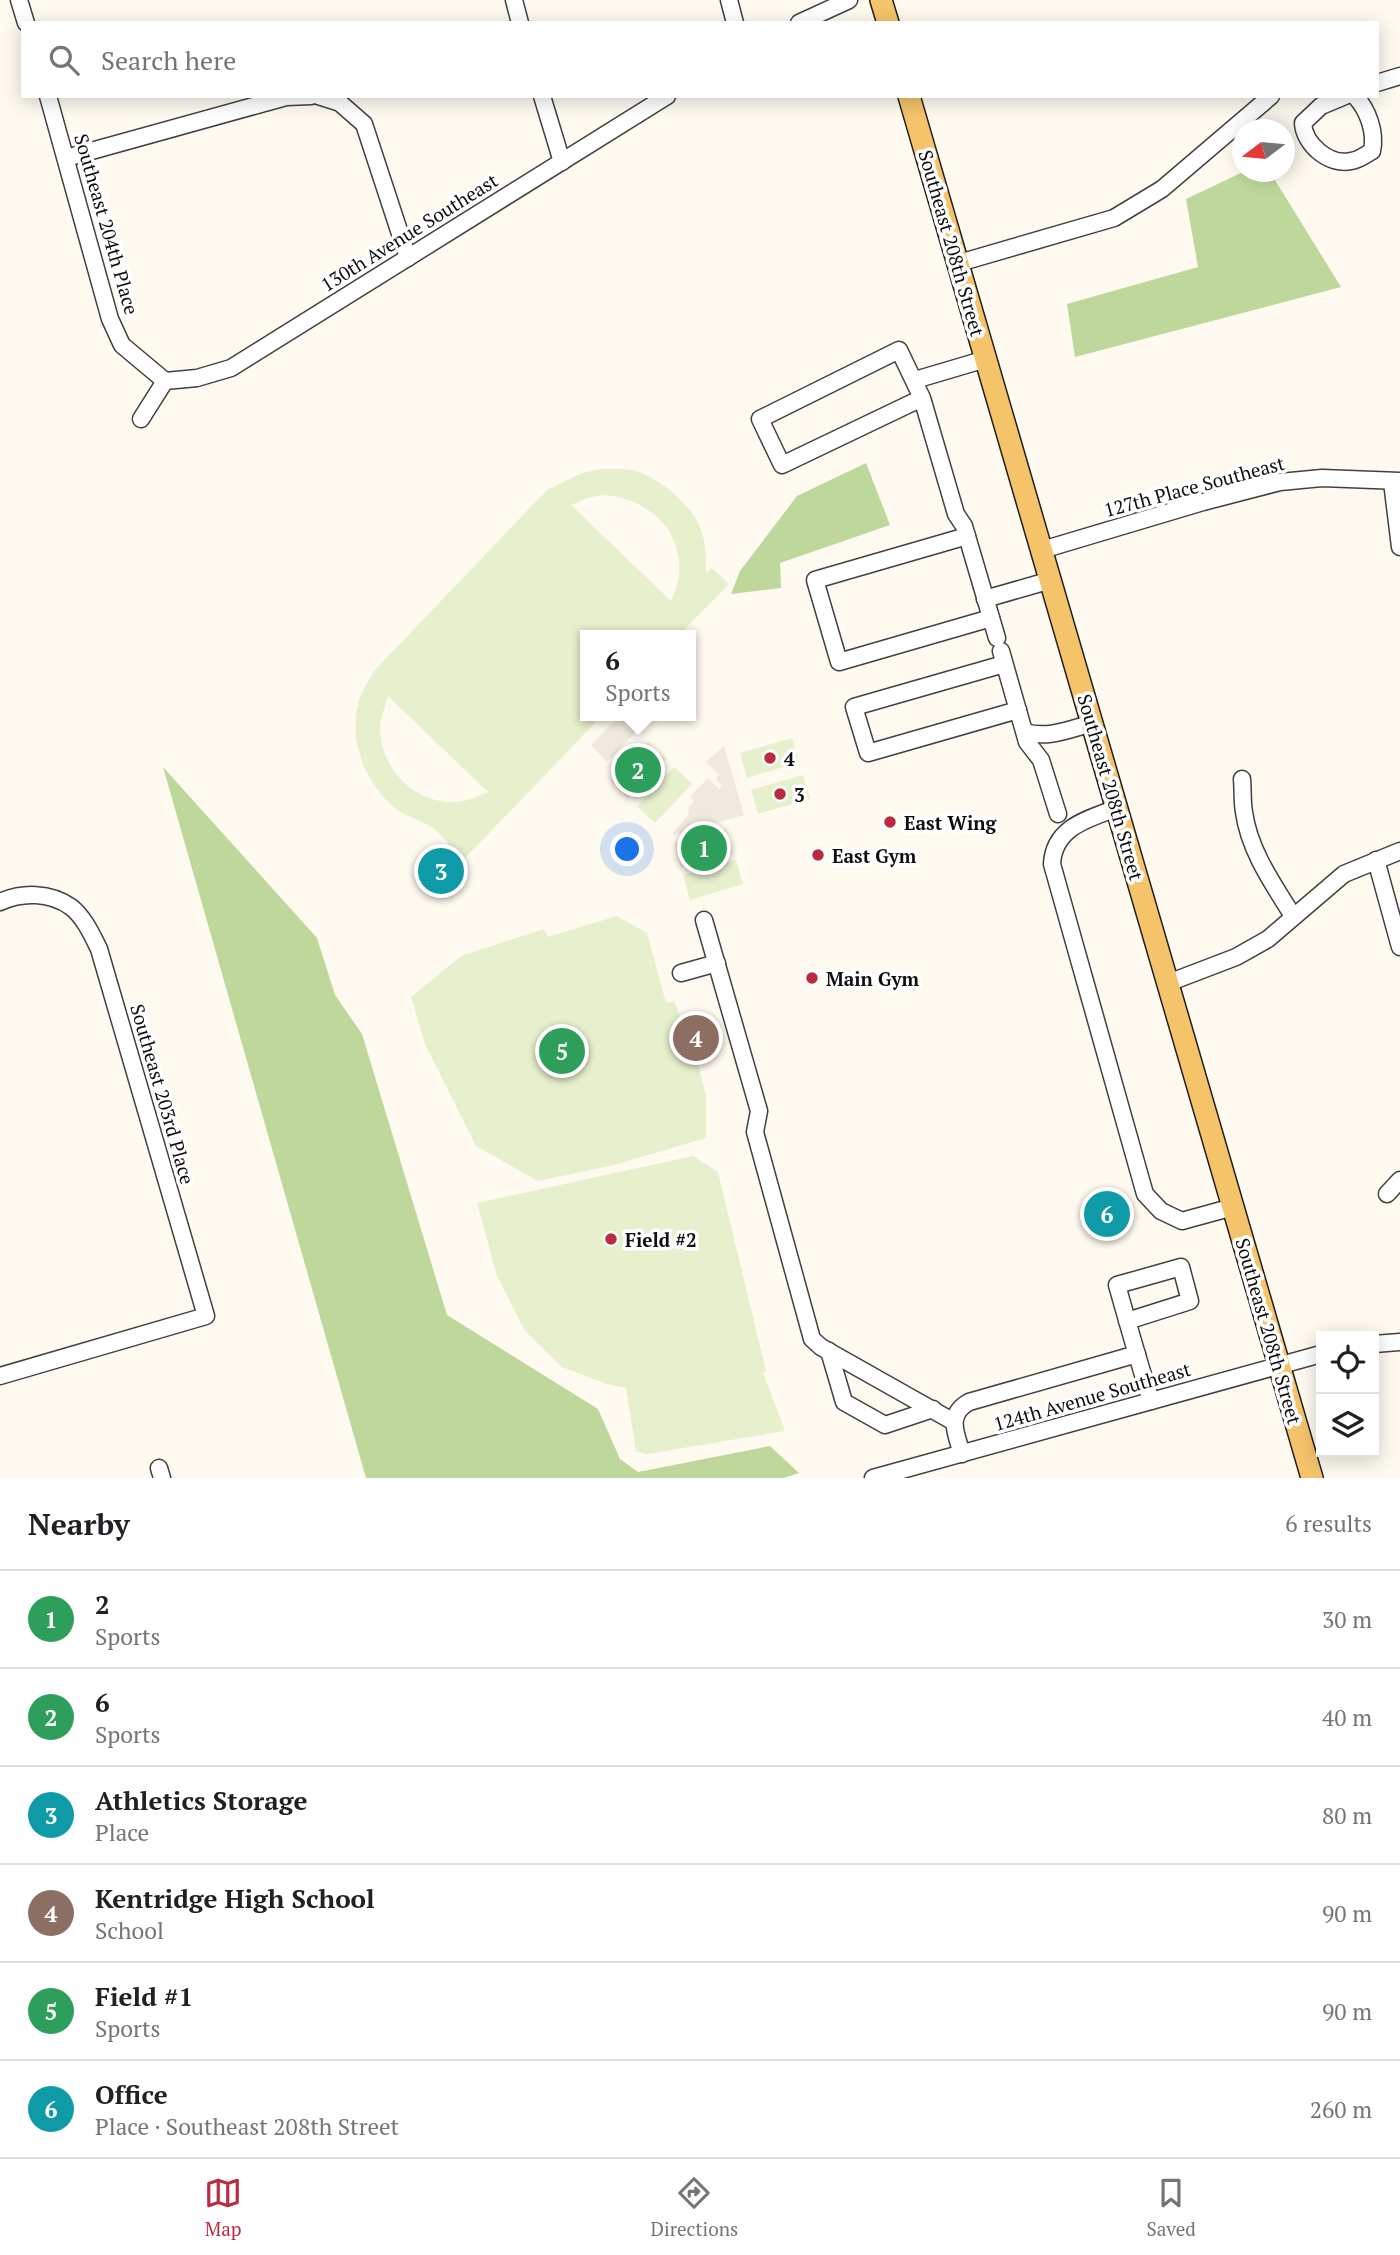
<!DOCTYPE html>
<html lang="en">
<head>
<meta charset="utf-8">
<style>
	:root { --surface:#fff; --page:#f6f6f6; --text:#202124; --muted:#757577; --line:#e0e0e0; --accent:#ba2a41 }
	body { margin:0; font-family:"PT Serif",serif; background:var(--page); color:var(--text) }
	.controls { position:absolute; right:21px; bottom:21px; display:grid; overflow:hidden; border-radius:0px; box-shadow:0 4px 18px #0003 }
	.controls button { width:63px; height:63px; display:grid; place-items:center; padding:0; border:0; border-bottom:2px solid var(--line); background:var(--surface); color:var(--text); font:35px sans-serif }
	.compass { position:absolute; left:1232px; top:119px; width:63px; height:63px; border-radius:50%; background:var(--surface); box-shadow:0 4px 18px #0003; rotate:254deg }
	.you { position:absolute; left:628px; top:850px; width:24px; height:24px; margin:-18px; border:5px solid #fff; border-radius:50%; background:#1a73e8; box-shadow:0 0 0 10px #1a73e833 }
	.badge { display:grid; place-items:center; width:46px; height:46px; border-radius:50%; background:var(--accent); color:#fff; font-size:23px; font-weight:700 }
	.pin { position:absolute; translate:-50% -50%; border:4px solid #fff; box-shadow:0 2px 7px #0006 }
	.popup { position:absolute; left:580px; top:630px; width:116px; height:91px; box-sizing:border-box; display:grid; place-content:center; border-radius:0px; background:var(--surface); filter:drop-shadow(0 2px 5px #0005); font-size:23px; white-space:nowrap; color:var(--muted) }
	.popup b { font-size:26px; color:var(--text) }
	.popup::after { content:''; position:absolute; left:50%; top:100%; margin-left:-14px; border:14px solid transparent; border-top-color:var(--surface) }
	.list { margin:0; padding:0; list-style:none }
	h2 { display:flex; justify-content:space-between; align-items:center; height:91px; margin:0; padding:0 28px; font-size:30px }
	h2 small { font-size:23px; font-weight:400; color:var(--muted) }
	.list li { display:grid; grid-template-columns:46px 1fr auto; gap:21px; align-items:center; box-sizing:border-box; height:98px; padding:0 28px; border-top:2px solid var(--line) }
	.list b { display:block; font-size:26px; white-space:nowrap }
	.list p { margin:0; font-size:23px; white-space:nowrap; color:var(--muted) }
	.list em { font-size:23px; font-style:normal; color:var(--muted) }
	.icon { flex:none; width:38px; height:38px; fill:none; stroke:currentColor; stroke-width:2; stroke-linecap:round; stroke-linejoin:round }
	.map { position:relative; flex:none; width:1400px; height:1478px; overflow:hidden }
	.search { position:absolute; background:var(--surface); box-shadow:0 4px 18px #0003; left:21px; right:21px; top:21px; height:77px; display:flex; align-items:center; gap:18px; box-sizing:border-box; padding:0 24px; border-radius:0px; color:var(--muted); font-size:26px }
	.sheet { height:679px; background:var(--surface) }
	nav { display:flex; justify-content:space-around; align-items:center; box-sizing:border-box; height:98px; border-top:2px solid var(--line); background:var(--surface); font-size:19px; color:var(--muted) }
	nav a { display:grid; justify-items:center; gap:4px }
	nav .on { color:var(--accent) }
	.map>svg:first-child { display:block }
	.forest { fill:#bdd89a }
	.pitch { fill:#e7f0cc; fill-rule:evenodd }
	.plaza { fill:#efe9df }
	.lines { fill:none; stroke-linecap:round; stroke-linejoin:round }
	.minor-casing { stroke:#414141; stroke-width:19 }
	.major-casing { stroke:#1f1f1f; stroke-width:24 }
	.minor { stroke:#fff; stroke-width:16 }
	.major { stroke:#f4c36a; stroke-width:21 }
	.poi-dot { fill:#ba2a41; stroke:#fff; stroke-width:2.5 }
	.labels { text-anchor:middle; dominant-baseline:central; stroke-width:7; stroke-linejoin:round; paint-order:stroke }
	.street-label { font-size:19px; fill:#0e0e0e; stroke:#fff }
	.poi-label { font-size:19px; font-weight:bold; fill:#0e0e0e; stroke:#fff; text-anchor:start }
</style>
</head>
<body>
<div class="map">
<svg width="1400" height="1478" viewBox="0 0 1400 1478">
	<rect width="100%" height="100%" fill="#fffaf0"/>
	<g class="forest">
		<path d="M1243,172H1270L1341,287L1075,357L1067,304L1198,267L1186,199Z"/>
		<path d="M866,463L890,525L780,563L781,588L731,594L740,571L797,496Z"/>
		<path d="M163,767L317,938L335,995L362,1034L447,1315L598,1409L620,1459L638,1472L770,1446L799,1473L783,1478H366Z"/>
	</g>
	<g class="pitch">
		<path d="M601,469C613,469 628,468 639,472C661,480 690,504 699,525C706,540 706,556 706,573L712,568L729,584L679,635H586V716H602L463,860C453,850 441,832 428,825C417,819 405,816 395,808C363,782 346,734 361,695C364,687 370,679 374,671L547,490L582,473ZM604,495C647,499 683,528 679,575C679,584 674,593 671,601L571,505L587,498ZM388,697H389L488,792C480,795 471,800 463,801C420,809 380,771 380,728C380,718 385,707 388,697Z"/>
		<path d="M792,738L799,762L747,778L740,753Z"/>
		<path d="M648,742L666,759L628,798L610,781Z"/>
		<path d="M674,767L692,784L655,823L637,806Z"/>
		<path d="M803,775L810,799L758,814L751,790Z"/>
		<path d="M726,828L733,853L681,868L674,843Z"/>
		<path d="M736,860L743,884L690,900L683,875Z"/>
		<path d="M617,916L647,933L666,1003L674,1001L697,1059L706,1096V1138L614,1165L538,1181L476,1146L425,1044L411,997L461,956L544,929L548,937Z"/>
		<path d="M693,1156L718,1172L766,1371L763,1373L785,1431L647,1454L636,1451L626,1388L607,1384L562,1367L525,1331L497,1276L477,1203Z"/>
	</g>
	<g class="plaza">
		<path d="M619,716H643L647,720L607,762L591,745Z"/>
		<path d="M724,746L744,815L674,835L673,832L688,816L689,807L694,801L690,797L708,778L719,789L722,786L716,779L719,775L706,762Z"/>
	</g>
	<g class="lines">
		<g class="minor-casing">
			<g id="minor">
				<path d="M19,0L26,23"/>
				<path d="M514,0L520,23"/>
				<path d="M729,0L735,23"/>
				<path d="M799,23L849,0"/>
				<path d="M1377,83L1400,76"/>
				<path d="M48,96L110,319L122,345L165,381"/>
				<path d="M318,96L340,103L364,124L408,258"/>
				<path d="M542,96L562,162"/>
				<path d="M1345,96L1321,106L1303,123C1304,144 1329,166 1351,161C1359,160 1365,155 1372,151C1376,132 1368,110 1355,96"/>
				<path d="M66,158L286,97L311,96"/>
				<path d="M959,263L1114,218L1162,189L1271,96"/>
				<path d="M915,380L986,359"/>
				<path d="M165,381L197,378L231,368L667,96"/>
				<path d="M922,398L782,465L760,419L899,350L922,398L956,514L964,526L997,638"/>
				<path d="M141,419L165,381"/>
				<path d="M1392,482L1400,547"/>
				<path d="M967,536L815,580L839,662L991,618"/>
				<path d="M1042,550L1203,502L1280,482L1322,478L1400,481"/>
				<path d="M985,599L1051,580"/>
				<path d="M1001,651L1027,742L1041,760L1058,814"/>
				<path d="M1004,664L854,707L868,753L1018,710"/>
				<path d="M1025,732C1048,739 1070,729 1093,723"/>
				<path d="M1242,779C1243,789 1242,801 1244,812C1249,850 1273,884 1293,916"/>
				<path d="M1117,808C1088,819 1054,827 1052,864L1145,1194L1161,1211L1182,1221L1233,1207"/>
				<path d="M1376,860L1400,947"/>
				<path d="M0,902C22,892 50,892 71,907C84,917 92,935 99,949L206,1316L0,1376"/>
				<path d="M704,920L759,1111L755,1132L812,1339L821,1347L954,1422"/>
				<path d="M681,973L717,963"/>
				<path d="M1168,983L1236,957L1268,939L1344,874L1400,851"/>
				<path d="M1387,1194L1400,1180"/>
				<path d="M1127,1321L1190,1301L1181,1267L1117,1285C1128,1324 1139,1363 1151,1401"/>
				<path d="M1374,1344L1400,1342"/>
				<path d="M829,1351L844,1402L885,1425L933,1409"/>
				<path d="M962,1454C956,1433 946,1415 969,1402L1137,1354"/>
				<path d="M159,1468L162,1478"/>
				<path d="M873,1478L1321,1354"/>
			</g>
		</g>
		<g class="major-casing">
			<g id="major">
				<path d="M881,0L888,23"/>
				<path d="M909,96L1312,1478"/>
			</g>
		</g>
		<use href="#minor" class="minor"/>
		<use href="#major" class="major"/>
	</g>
	<g class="poi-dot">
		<circle cx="770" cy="758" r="7"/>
		<circle cx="780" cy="794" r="7"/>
		<circle cx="890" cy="822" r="7"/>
		<circle cx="818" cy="855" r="7"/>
		<circle cx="812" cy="978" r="7"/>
		<circle cx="611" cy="1239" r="7"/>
	</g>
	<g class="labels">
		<g class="street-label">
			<text transform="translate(107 224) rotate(74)">Southeast 204th Place</text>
			<text transform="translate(409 232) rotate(-32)">130th Avenue Southeast</text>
			<text transform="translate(952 243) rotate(74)">Southeast 208th Street</text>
			<text transform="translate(1194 486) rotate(-15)">127th Place Southeast</text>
			<text transform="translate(1111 787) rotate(74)">Southeast 208th Street</text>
			<text transform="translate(163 1094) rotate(74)">Southeast 203rd Place</text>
			<text transform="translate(1269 1331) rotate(74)">Southeast 208th Street</text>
			<text transform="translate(1092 1396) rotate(-16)">124th Avenue Southeast</text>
		</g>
		<g class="poi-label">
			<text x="784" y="758">4</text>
			<text x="794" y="794">3</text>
			<text x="904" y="822">East Wing</text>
			<text x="832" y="855">East Gym</text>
			<text x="826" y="978">Main Gym</text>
			<text x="625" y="1239">Field #2</text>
		</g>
	</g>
</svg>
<div class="controls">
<button><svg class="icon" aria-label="locate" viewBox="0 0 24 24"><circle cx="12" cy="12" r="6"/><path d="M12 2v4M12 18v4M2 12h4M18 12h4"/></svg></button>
<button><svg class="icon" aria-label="layers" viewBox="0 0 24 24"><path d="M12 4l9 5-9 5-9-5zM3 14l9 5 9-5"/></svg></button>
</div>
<svg class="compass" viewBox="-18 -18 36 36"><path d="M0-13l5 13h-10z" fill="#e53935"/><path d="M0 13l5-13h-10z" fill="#757577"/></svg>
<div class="you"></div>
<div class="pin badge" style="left:704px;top:848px;background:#2e9e5b">1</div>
<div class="pin badge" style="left:638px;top:770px;background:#2e9e5b">2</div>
<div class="popup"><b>6</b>Sports</div>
<div class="pin badge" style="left:441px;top:871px;background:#0f9aa8">3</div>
<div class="pin badge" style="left:696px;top:1038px;background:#8d6e63">4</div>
<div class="pin badge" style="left:562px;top:1051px;background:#2e9e5b">5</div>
<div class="pin badge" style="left:1107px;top:1214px;background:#0f9aa8">6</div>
<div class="search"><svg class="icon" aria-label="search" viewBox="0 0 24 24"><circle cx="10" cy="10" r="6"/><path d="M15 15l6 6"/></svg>Search here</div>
</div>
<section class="sheet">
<h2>Nearby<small>6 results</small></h2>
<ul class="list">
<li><span class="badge" style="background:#2e9e5b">1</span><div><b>2</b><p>Sports</p></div><em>30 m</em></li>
<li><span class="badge" style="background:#2e9e5b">2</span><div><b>6</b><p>Sports</p></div><em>40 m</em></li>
<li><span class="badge" style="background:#0f9aa8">3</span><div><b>Athletics Storage</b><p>Place</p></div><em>80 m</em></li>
<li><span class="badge" style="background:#8d6e63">4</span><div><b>Kentridge High School</b><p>School</p></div><em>90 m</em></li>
<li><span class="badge" style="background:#2e9e5b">5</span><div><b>Field #1</b><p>Sports</p></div><em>90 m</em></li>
<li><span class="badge" style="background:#0f9aa8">6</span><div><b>Office</b><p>Place · Southeast 208th Street</p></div><em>260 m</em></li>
</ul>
</section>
<nav>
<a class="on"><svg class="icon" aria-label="map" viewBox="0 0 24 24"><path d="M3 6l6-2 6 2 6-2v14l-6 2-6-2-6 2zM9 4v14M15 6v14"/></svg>Map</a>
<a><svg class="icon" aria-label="directions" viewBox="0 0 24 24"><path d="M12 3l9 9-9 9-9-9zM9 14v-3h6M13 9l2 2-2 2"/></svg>Directions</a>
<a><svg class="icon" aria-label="saved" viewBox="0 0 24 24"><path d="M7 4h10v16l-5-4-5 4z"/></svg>Saved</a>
</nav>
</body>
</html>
